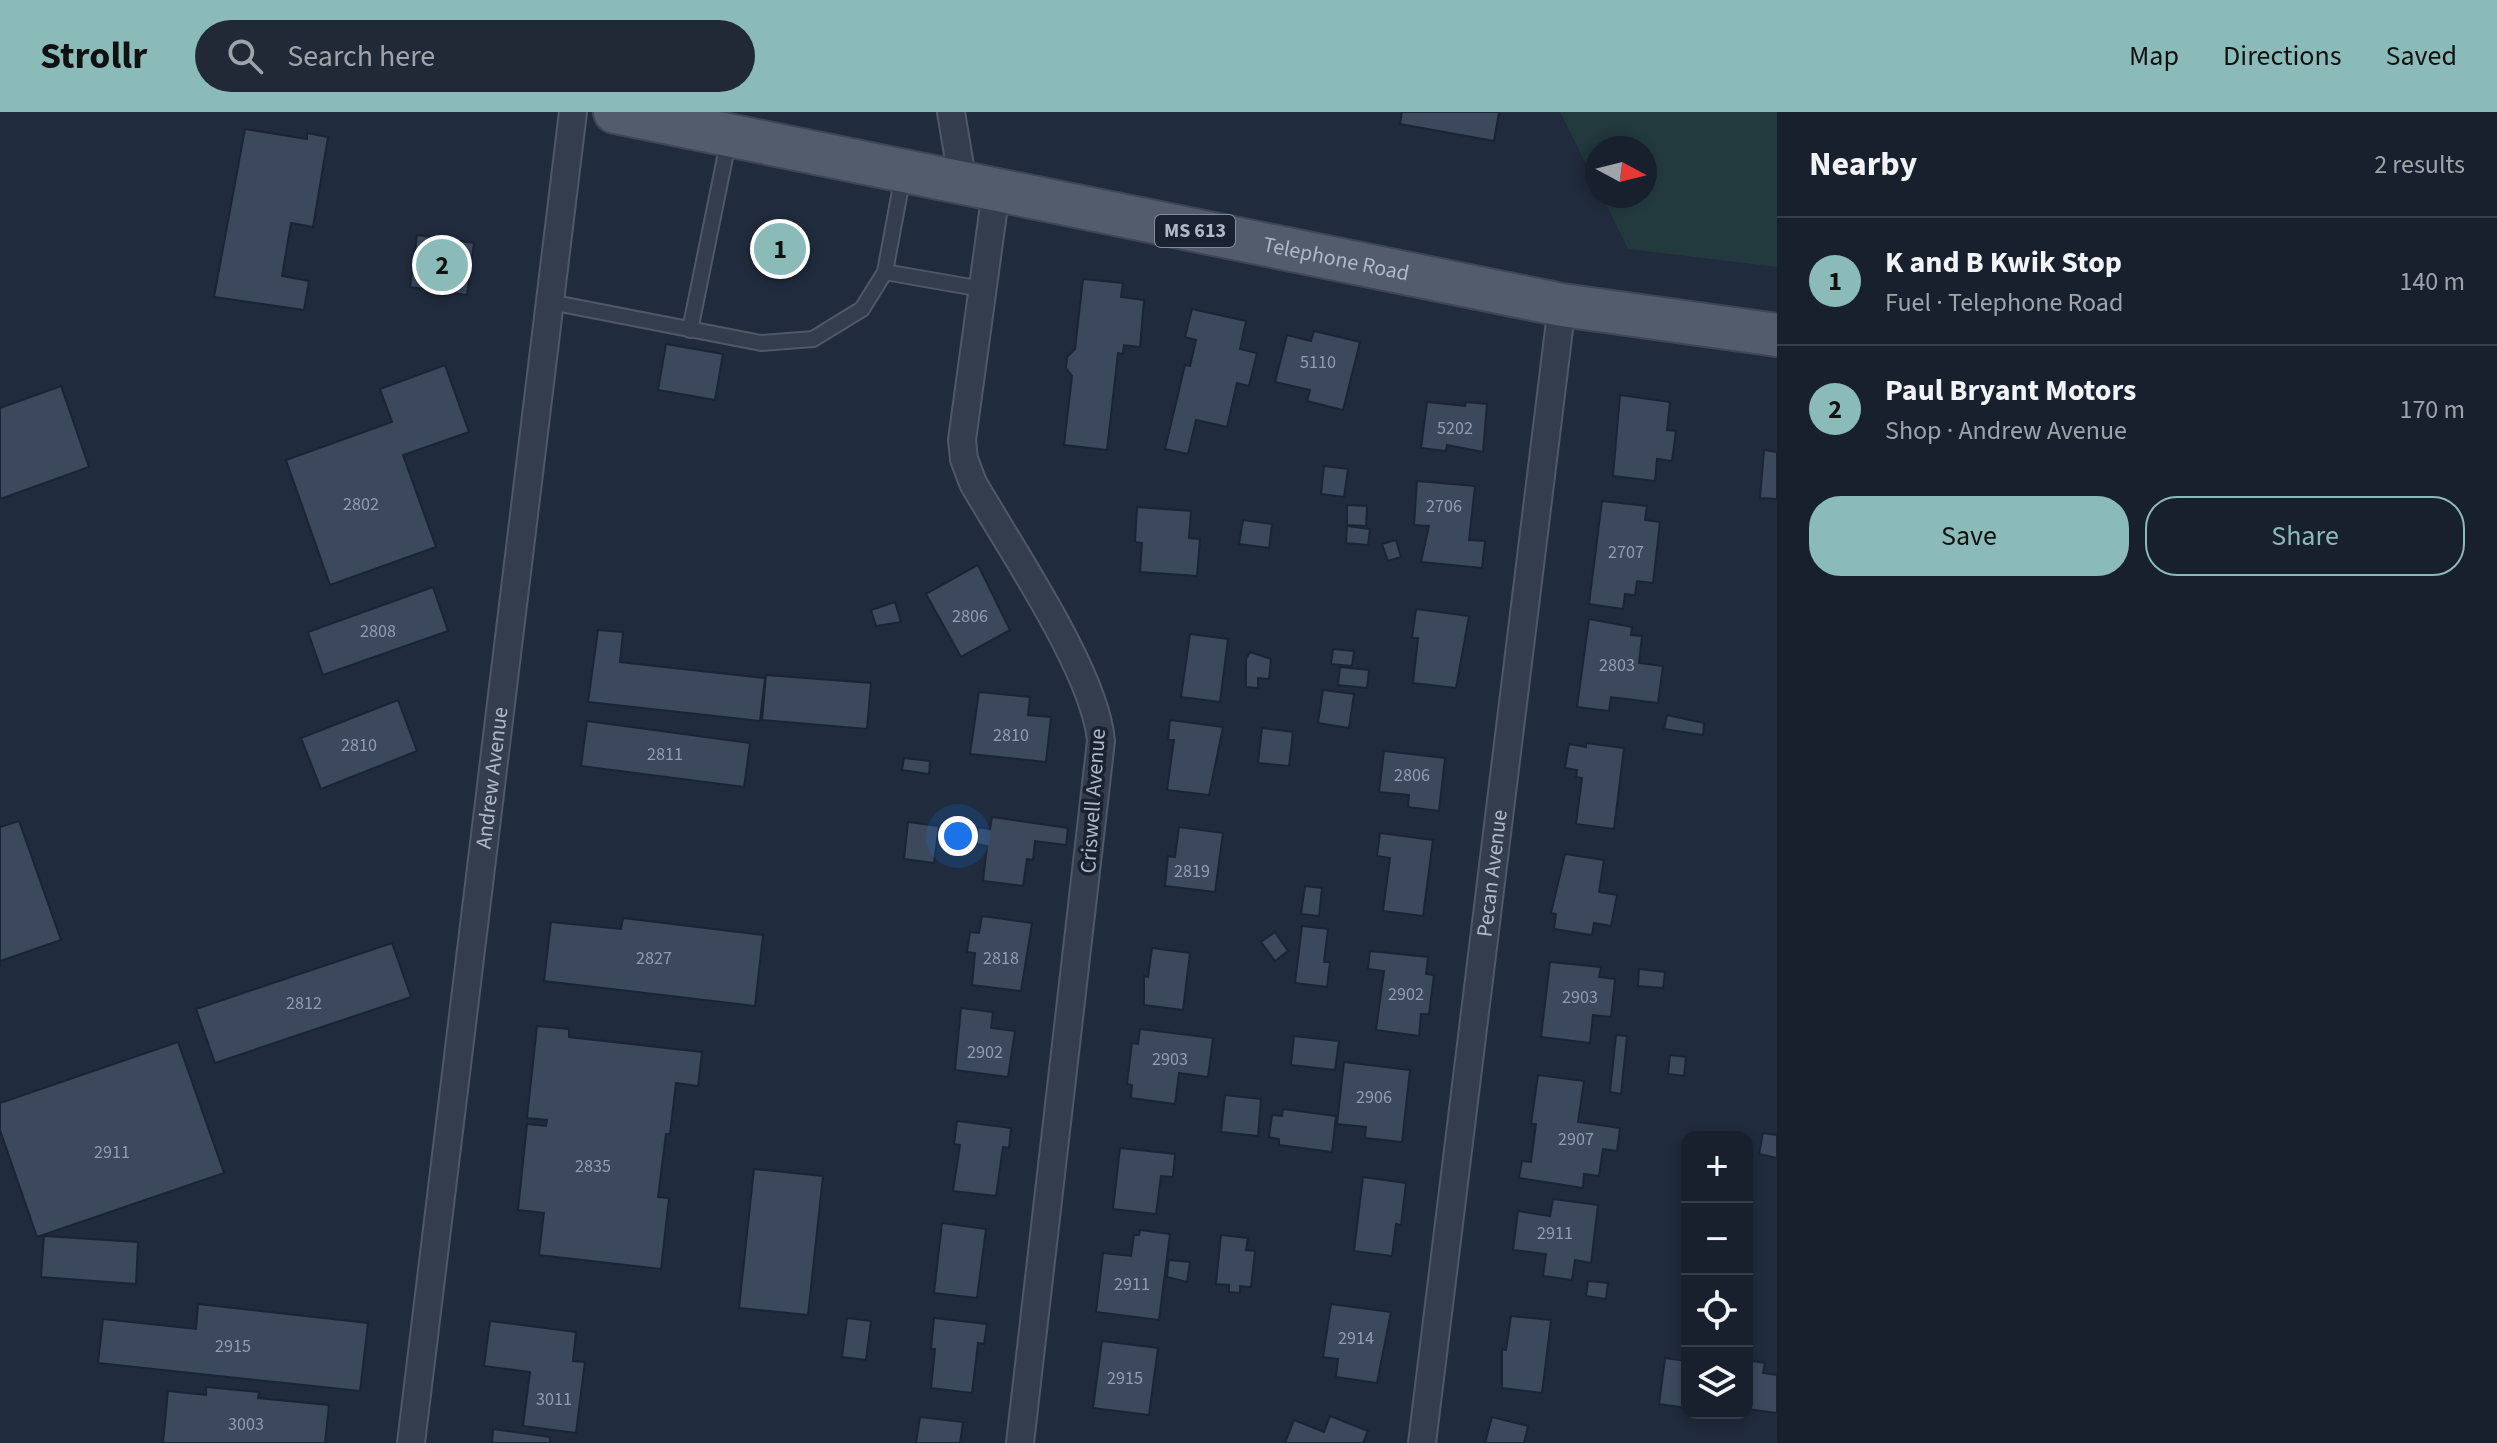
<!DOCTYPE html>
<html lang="en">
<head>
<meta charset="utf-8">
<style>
	:root { --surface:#18202e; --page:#212836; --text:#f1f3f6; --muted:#9fa3aa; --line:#363e4a; --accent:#8bbbb9 }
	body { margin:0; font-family:"Source Sans 3",sans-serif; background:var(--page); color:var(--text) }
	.controls { position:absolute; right:24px; bottom:24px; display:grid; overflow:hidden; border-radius:16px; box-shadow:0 4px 12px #0003 }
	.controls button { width:72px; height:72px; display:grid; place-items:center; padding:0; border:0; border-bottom:2px solid var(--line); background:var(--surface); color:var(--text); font:40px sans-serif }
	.compass { position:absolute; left:1585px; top:24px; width:72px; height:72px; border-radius:50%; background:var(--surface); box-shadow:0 4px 12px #0003; rotate:97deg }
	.you { position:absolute; left:958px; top:724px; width:28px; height:28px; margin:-20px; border:6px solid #fff; border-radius:50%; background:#1a73e8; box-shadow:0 0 0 12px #1a73e833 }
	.badge { display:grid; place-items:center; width:52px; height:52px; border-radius:50%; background:var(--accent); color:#111; font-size:26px; font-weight:700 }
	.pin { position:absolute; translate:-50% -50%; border:4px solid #fff; box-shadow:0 2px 8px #0006 }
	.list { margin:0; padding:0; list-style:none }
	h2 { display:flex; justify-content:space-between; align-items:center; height:104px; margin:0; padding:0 32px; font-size:34px }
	h2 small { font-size:26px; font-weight:400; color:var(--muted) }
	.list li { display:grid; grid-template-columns:52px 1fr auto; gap:24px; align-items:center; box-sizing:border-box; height:128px; padding:0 32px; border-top:2px solid var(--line) }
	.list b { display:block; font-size:30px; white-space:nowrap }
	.list p { margin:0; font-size:26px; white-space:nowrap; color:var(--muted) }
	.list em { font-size:26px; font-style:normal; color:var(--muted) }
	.actions { display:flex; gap:16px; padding:24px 32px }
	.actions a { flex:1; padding:18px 0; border:2px solid var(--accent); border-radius:32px; text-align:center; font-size:28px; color:var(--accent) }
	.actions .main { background:var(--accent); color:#111 }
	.icon { flex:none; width:44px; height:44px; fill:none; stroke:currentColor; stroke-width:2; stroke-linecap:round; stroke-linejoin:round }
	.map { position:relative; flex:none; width:1777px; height:1331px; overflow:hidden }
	header { display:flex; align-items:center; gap:48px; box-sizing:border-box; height:112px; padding:0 40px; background:var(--accent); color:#111 }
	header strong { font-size:38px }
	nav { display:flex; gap:44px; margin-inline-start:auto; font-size:28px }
	.search { width:560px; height:72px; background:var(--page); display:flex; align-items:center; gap:20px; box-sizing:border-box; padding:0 28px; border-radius:44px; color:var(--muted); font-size:30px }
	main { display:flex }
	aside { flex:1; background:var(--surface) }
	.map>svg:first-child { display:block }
	.green { fill:#22393e }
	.building { fill:#3c495d; stroke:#1b2434; stroke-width:2 }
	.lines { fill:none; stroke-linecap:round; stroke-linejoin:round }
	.lane-casing { stroke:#4f5868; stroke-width:18 }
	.street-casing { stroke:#4f5868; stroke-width:30 }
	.primary-casing { stroke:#3d4656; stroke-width:46 }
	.lane { stroke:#343d4d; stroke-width:14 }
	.street { stroke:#343d4d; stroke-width:26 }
	.primary { stroke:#525c6d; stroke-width:42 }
	.labels { text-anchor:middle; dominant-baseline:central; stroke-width:7; stroke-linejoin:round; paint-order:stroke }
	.number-label { font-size:18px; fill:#929cae }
	.shield { fill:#1a2231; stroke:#828b9b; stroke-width:2 }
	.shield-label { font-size:20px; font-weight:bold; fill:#afb8c9 }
	.street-label { font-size:22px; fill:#afb8c9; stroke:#1a2231 }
</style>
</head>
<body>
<header>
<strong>Strollr</strong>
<div class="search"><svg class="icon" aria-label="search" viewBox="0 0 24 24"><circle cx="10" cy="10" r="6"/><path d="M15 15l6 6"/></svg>Search here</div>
<nav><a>Map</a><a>Directions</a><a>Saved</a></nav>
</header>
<main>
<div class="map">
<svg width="1777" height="1331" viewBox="0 0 1777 1331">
	<rect width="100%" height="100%" fill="#202b3d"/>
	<path class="green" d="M1560,0H1777V155L1628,137L1602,84H1645V36H1597V74Z"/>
	<g class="building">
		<path d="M1402,0H1499L1494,29L1400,12Z"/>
		<path d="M245,17L307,27V21L328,25L313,115L291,111L282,164L309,169L304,198L214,185Z"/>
		<path d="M417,123L474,131L467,183L410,175Z"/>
		<path d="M1083,167L1123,171L1121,185L1144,188L1140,235L1124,233L1123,242L1118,241L1107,338L1064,333L1072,264L1066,256L1067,245L1075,237Z"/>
		<path d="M1192,197L1246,209L1240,237L1257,241L1249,274L1237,271L1227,315L1196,308L1188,342L1165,337L1185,253L1190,254L1196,228L1185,225Z"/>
		<path d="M1314,219L1360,230L1343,298L1307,289L1310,278L1275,270L1287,223L1311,229Z"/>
		<path d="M666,232L723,242L715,288L658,278Z"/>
		<path d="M445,253L469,320L403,343L436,435L330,473L286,348L392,310L380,277Z"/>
		<path d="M61,274L89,355L0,387V296Z"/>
		<path d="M1620,283L1670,290L1667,318L1676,319L1672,349L1657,347L1655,369L1613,364Z"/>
		<path d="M1427,290L1465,294L1466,290L1487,292L1483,340L1447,333L1446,339L1421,336Z"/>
		<path d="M1764,338L1777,340V387L1760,386Z"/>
		<path d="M1324,354L1348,357L1344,385L1321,382Z"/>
		<path d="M1417,369L1475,374L1469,428L1485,429L1482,456L1421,450L1429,414L1414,413Z"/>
		<path d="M1602,389L1647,394L1645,408L1660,410L1653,471L1637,469L1635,483L1625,482L1623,497L1589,492Z"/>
		<path d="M1347,393L1367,394L1366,414L1347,413Z"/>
		<path d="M1137,395L1191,399L1189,426L1200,427L1197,464L1140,460L1142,431L1135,430Z"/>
		<path d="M1243,408L1272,412L1269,436L1239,432Z"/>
		<path d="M1347,414L1370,417L1368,433L1346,431Z"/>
		<path d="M1396,428L1401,445L1388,449L1382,432Z"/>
		<path d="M978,453L1010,518L961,545L926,482Z"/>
		<path d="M433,475L448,519L323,563L308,520Z"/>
		<path d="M895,490L901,510L876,514L871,498Z"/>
		<path d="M1416,497L1469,504L1456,576L1413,571L1418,526H1412Z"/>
		<path d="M1589,507L1632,515L1631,523L1642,524L1639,551L1663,554L1658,591L1611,585L1609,599L1577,595Z"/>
		<path d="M598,518L623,520L620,550L765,566L760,609L588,590Z"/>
		<path d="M1190,522L1228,527L1220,590L1181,585Z"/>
		<path d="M1333,537L1354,539L1352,554L1331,552Z"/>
		<path d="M1250,540L1271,547L1269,567L1258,566V576L1246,575V547Z"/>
		<path d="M1340,555L1369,558L1367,576L1338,573Z"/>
		<path d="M766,563L871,571L867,617L762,608Z"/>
		<path d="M1323,578L1354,582L1349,616L1318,611Z"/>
		<path d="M979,580L1030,585L1028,603L1051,605L1046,650L970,642Z"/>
		<path d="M398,588L417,639L321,677L301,626Z"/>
		<path d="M1667,603L1704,611L1703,623L1664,617Z"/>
		<path d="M1170,608L1223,615L1209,683L1167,678L1174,628H1168Z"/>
		<path d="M587,609L750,631L744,675L581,654Z"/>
		<path d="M1262,616L1293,620L1289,654L1258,651Z"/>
		<path d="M1586,631L1624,636L1614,717L1576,712L1582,666L1576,665L1577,658L1565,656L1569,632L1586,635Z"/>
		<path d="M1384,639L1445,646L1439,699L1408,695L1409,683L1379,680Z"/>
		<path d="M904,646L930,649L929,662L902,658Z"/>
		<path d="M992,705L1068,716L1066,733L1035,729L1033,748L1027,747L1023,774L983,769L987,734L976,732L978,715L990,717Z"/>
		<path d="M19,709L61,828L0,849V855V715Z"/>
		<path d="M908,710L939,714L934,751L904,747Z"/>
		<path d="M1179,715L1223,721L1215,780L1165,774L1168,744L1175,745Z"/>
		<path d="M1380,721L1433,728L1423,804L1383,799L1390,746L1377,744Z"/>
		<path d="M1565,742L1604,748L1599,780L1617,783L1611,814L1594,811L1592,823L1554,817L1556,802L1551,801Z"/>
		<path d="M1305,774L1322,776L1319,804L1301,802Z"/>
		<path d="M982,804L1032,811L1021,879L972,873L975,841L967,840L970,820L979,821Z"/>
		<path d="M623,806L763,823L755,894L544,869L551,810L621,817Z"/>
		<path d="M1302,814L1328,817L1324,850H1330L1327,875L1295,871Z"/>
		<path d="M1275,820L1288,839L1275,849L1261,830Z"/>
		<path d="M392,831L411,885L215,951L196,897Z"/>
		<path d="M1152,836L1190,841L1183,898L1144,893V864L1148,865Z"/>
		<path d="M1370,839L1428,845L1426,862L1434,863L1429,902H1421L1419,924L1376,918L1384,859L1368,857Z"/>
		<path d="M1550,850L1601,855L1599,865L1615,867L1611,905L1593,903L1590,931L1541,925Z"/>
		<path d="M1639,857L1665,860L1663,876L1638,874Z"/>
		<path d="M961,896L993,900L991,916L1015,919L1008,965L955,958Z"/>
		<path d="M537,914L569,917V925L702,940L698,974L676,971L670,1022H666L658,1085L669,1086L661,1157L539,1143L544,1101L518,1098L527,1012L546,1014L547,1008L527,1006Z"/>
		<path d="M1140,917L1213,926L1208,965L1179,961L1175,992L1131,986L1132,973L1127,972L1132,931L1138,932Z"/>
		<path d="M1616,923L1627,924L1621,982L1610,980Z"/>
		<path d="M1294,924L1339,929L1335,958L1291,953Z"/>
		<path d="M178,930L224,1061L37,1125L0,1018V991Z"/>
		<path d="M1670,943L1686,945L1684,964L1668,962Z"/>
		<path d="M1344,950L1410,958L1402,1030L1365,1026L1366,1015L1337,1012Z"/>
		<path d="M1538,963L1584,969L1578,1010L1620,1016L1617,1039L1603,1037L1599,1064L1584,1062L1583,1076L1519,1066L1522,1049L1531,1050L1536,1012H1531Z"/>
		<path d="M1225,983L1261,987L1258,1024L1221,1020Z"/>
		<path d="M1283,997L1336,1004L1332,1040L1279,1033V1027L1269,1025L1272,1003L1282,1004Z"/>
		<path d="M957,1009L1011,1016L1009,1036L1003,1035L996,1084L953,1079L960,1033L954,1032Z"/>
		<path d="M1763,1021L1777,1023V1046L1759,1042Z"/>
		<path d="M1120,1036L1175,1042L1173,1065L1161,1064L1156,1102L1113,1097Z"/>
		<path d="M754,1057L823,1064L808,1203L739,1196Z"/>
		<path d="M1363,1065L1406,1071L1401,1113L1396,1112L1392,1144L1354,1139Z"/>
		<path d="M1553,1087L1598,1093L1591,1151L1575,1148L1572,1168L1543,1164L1546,1142L1513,1138L1518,1099L1550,1104Z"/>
		<path d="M942,1111L986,1117L977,1186L934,1181Z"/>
		<path d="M1140,1118L1170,1122L1159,1208L1096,1200L1103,1141L1131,1144L1134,1123H1139Z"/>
		<path d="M1221,1123L1248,1126L1246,1138L1255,1139L1251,1175L1240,1174V1181L1229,1180V1173L1216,1172Z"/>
		<path d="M44,1124L138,1130L136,1172L41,1165Z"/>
		<path d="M1169,1148L1190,1150L1187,1170L1167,1165Z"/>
		<path d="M1588,1169L1608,1171L1606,1187L1586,1184Z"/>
		<path d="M198,1192L368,1211L360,1279L98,1251L103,1207L196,1217Z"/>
		<path d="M1331,1192L1391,1200L1377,1271L1336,1265L1338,1247L1323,1245Z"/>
		<path d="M1511,1204L1551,1208L1542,1281L1502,1276V1237L1506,1238Z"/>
		<path d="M847,1206L871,1209L866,1248L842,1245Z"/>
		<path d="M934,1206L987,1212L984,1232L978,1231L972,1281L931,1276L935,1237H931Z"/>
		<path d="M490,1209L576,1220L573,1249L585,1250L576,1321L523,1314L530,1260L484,1254Z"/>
		<path d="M1102,1229L1158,1236L1149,1303L1093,1296Z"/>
		<path d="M1665,1246L1687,1249V1296L1659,1292Z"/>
		<path d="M1747,1248L1765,1251L1763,1261L1777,1263V1301L1747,1297Z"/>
		<path d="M206,1275L259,1280L258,1286L329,1293L325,1331H163L168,1279L206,1283Z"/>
		<path d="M1330,1304L1368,1319L1363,1331H1285L1294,1308L1324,1320Z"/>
		<path d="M920,1305L963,1310L960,1331H916Z"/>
		<path d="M1492,1305L1528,1314L1524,1331H1485Z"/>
		<path d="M493,1317L550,1325V1331H492Z"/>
	</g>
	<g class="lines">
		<g class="lane-casing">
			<g id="lane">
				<path d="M885,160L982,177"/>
				<path d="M550,190L761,231L813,227L862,197L885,160L903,63"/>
				<path d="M690,218L729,26"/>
			</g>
		</g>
		<g class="street-casing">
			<g id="street">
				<path d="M951,0L963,72"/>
				<path d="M996,79L962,328L964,347L973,371C1010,436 1095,559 1101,629L1020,1331"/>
				<path id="s1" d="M411,1331L573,0"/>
				<path id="s2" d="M1422,1331L1562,193"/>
			</g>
		</g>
		<g class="primary-casing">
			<g id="primary">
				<path id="s3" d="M615,0L1562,193L1777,223"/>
			</g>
		</g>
		<use href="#lane" class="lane"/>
		<use href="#street" class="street"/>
		<use href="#primary" class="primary"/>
	</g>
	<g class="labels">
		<g class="number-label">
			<text x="1318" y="250">5110</text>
			<text x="1455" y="316">5202</text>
			<text x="361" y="392">2802</text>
			<text x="1444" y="394">2706</text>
			<text x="1626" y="440">2707</text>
			<text x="970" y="504">2806</text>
			<text x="378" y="519">2808</text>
			<text x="1617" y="553">2803</text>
			<text x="1011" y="623">2810</text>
			<text x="359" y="633">2810</text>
			<text x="665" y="642">2811</text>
			<text x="1412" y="663">2806</text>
			<text x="1192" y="759">2819</text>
			<text x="654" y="846">2827</text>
			<text x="1001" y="846">2818</text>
			<text x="1406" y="882">2902</text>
			<text x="1580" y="885">2903</text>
			<text x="304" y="891">2812</text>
			<text x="985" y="940">2902</text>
			<text x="1170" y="947">2903</text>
			<text x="1374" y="985">2906</text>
			<text x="1576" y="1027">2907</text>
			<text x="112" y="1040">2911</text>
			<text x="593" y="1054">2835</text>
			<text x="1555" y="1121">2911</text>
			<text x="1132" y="1172">2911</text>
			<text x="1356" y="1226">2914</text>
			<text x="233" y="1234">2915</text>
			<text x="1125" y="1266">2915</text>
			<text x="554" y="1287">3011</text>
			<text x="246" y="1312">3003</text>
		</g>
		<rect class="shield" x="1155" y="103" width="80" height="32" rx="6"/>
		<g class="shield-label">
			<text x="1195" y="119">MS 613</text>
		</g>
		<g class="street-label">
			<text stroke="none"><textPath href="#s3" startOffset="736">Telephone Road</textPath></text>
			<text stroke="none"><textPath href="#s1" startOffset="670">Andrew Avenue</textPath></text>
			<text transform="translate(1093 689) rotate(-86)">Criswell Avenue</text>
			<text stroke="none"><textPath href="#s2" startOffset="574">Pecan Avenue</textPath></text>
		</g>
	</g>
</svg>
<div class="controls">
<button>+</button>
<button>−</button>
<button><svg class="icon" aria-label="locate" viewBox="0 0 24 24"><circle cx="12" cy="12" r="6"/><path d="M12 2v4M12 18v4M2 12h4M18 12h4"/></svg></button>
<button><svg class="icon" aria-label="layers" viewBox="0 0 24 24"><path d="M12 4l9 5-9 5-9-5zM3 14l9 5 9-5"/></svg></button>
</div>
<svg class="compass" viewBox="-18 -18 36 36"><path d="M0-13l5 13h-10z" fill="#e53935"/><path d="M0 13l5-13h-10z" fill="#9fa3aa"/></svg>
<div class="you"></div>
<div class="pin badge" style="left:780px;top:137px">1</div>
<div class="pin badge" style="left:442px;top:153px">2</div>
</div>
<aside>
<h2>Nearby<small>2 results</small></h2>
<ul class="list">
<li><span class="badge">1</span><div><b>K and B Kwik Stop</b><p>Fuel · Telephone Road</p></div><em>140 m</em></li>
<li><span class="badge">2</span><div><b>Paul Bryant Motors</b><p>Shop · Andrew Avenue</p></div><em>170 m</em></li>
</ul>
<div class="actions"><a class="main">Save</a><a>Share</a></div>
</aside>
</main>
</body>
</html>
